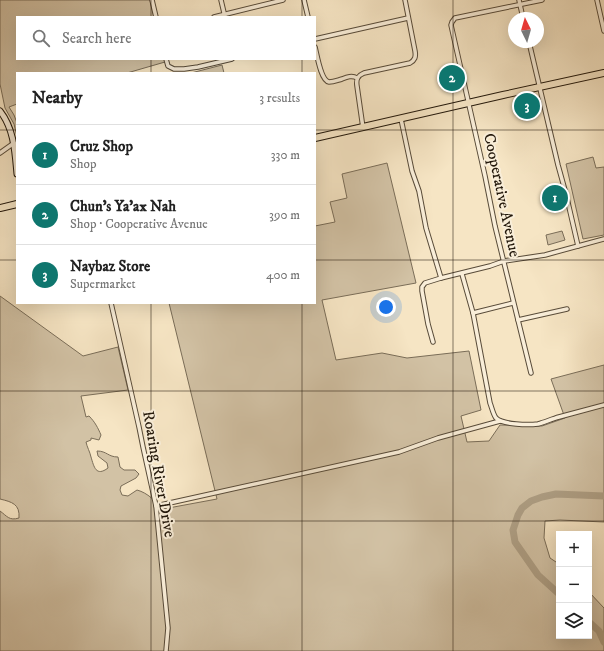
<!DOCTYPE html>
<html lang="en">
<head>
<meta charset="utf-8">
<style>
	:root { --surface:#fff; --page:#f6f6f6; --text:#222; --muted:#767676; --line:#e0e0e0; --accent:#0f766e }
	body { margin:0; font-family:"IM FELL DW Pica",serif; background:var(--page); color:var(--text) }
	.controls { position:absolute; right:12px; bottom:12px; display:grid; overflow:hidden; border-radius:0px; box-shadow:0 4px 16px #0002 }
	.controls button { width:36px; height:36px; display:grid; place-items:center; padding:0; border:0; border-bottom:1px solid var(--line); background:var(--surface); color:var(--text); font:20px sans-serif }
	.compass { position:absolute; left:508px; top:12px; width:36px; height:36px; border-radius:50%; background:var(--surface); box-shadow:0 4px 16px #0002; rotate:355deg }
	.you { position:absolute; left:386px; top:307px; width:14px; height:14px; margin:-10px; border:3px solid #fff; border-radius:50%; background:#1a73e8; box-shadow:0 0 0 6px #1a73e833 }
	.badge { display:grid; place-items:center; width:26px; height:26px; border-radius:50%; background:var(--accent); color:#fff; font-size:13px; font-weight:700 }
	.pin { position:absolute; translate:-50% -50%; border:2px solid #fff; box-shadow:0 1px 4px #0006 }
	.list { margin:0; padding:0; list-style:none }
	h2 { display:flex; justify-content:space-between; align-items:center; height:52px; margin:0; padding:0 16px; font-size:17px }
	h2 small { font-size:13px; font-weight:400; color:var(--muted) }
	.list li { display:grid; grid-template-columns:26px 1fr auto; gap:12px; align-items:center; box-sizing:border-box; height:60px; padding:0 16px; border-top:1px solid var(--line) }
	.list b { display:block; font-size:15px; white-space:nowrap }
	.list p { margin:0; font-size:13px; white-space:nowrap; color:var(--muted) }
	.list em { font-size:13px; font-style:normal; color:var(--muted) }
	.icon { flex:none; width:22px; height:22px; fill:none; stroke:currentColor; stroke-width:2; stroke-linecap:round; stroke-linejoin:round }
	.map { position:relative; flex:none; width:604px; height:651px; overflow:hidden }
	.search { position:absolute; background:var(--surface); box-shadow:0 4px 16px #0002; left:16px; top:16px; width:300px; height:44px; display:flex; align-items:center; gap:10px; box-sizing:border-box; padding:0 14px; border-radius:0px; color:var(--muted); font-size:15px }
	.panel { position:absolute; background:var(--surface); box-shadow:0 4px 16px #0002; left:16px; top:72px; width:300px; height:232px; border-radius:0px }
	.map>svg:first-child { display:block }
	.green { fill:#d2c2a5; stroke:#7a6d58 }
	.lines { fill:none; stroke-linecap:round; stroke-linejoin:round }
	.river { stroke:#ae9f85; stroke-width:7 }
	.street-casing { stroke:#584b39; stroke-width:5.5 }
	.secondary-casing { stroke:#23180b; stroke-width:7 }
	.highway-casing { stroke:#23180b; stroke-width:8 }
	.street { stroke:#f9eed9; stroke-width:3.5 }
	.secondary { stroke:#f9eed9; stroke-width:5 }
	.highway { stroke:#f6e5c4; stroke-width:6 }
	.grid { fill:none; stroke:#23180b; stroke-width:1; stroke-opacity:0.55 }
	.labels { text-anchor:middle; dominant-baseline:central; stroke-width:4; stroke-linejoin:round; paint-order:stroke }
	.street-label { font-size:16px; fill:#23180b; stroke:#f9eed9 }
</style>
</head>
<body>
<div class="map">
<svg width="604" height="651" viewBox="0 0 604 651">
	<rect width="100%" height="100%" fill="#f6e5c4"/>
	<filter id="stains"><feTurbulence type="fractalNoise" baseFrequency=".005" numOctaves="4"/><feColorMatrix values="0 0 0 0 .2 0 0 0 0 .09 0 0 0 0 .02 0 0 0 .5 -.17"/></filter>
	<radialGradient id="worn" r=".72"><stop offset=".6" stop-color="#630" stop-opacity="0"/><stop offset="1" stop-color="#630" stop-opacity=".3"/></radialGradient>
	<g class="green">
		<path d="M0,0H150L154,17H17V59H164L165,62L127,73H17V104L9,107L14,115L17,123V137L14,124L5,108L0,84Z"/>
		<path d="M222,65L224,73H191Z"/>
		<path d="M593,157L596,168L604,167V235L583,239L566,164Z"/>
		<path d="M387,163L416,283L322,300L336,360L382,353L407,358L469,351L481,410L461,416L467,442L489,441L500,425L542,426L565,418L551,379L604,365V522L560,520L545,521L544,538L550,558L559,564V636H589V592L604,608V651H0V511C7,516 9,521 19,518C20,504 12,502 0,499V296L83,356L118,347L128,390L81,396L86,417L89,416C95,422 98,428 101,435L99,440L91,438V440L86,442C87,447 90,452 91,457C94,467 96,477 108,468L107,463L98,456L97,451C107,451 108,457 118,457L120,467L124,470H135L139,474L136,478L121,486L120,490L122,495L128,496L137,490C148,493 155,501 163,509L217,499L169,303H315V226L335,222L330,202L347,198L342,174Z"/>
		<path d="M562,231L565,240L548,245L546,235Z"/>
	</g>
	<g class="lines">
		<g class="river">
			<path d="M559,594L538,575L515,542L513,530L518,515L522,508L531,501L542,497L556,494L604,496"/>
			<path d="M589,622L599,631L604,642"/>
		</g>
		<g class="street-casing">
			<g id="street">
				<path d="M152,0L156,17"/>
				<path d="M221,0L225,17"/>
				<path d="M304,0L308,17"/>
				<path d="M519,0L523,18"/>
				<path d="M597,0L604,31"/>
				<path d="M214,17L283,0"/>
				<path d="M315,39L408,18"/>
				<path d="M529,42L558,165L566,194L578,246"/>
				<path d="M315,47C317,55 321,81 329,82C334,82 338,80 342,79C347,77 352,75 357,78"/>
				<path d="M166,59L168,66L174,69H184L198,67L232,59"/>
				<path d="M401,119L412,171L419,191L426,228L441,278"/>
				<path d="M363,128L357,86C356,80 357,76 364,73L410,63C415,60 416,57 415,51L405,0"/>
				<path d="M0,153L14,143"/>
				<path d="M462,274L473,313L490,403C492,408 493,414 496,418C503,425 529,425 538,424C545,422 552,419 559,417C574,413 589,409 604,405"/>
				<path d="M111,303L139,427L143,447L156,506L168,628L166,651"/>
				<path d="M473,313L513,303"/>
				<path d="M518,320L567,309"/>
				<path d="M433,342L428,324L422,291V287L425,283L441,278L490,266L504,261L545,255L604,239"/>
				<path d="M531,373L495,226L485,176L451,25L452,22L455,18L542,0"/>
				<path d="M156,506L399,452L438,438L500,421"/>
			</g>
		</g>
		<g class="secondary-casing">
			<path id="secondary" d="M0,111C14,129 15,151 17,174"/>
		</g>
		<g class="highway-casing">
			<g id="highway">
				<path d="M315,138L503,95L604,73"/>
				<path d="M0,208L17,204"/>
			</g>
		</g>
		<use href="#street" class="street"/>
		<use href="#secondary" class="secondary"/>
		<use href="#highway" class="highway"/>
	</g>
	<path class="grid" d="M151,0V17M302,0V17M453,0V651M151,59V73M302,59V73M0,130H17M315,130H604M0,260H17M315,260H604M151,303V651M302,303V651M0,391H604M0,521H604"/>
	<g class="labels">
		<g class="street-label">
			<text transform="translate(502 195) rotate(78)">Cooperative Avenue</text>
			<text transform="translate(159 474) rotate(80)">Roaring River Drive</text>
		</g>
	</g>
	<rect width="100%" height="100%" filter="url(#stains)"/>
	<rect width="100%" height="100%" fill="url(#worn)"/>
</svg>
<div class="controls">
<button>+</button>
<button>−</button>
<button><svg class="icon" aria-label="layers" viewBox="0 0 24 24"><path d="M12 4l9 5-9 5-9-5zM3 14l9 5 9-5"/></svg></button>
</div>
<svg class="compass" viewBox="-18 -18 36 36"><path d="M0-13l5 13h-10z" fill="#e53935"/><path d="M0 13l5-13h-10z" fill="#767676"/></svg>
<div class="you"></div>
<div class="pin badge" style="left:555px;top:198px">1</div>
<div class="pin badge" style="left:452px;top:78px">2</div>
<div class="pin badge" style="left:527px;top:106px">3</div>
<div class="search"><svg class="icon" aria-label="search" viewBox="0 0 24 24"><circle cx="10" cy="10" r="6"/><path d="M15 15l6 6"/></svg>Search here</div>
<section class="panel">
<h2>Nearby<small>3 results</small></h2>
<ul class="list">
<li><span class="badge">1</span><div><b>Cruz Shop</b><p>Shop</p></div><em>330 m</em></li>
<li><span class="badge">2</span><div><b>Chun's Ya'ax Nah</b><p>Shop · Cooperative Avenue</p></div><em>390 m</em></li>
<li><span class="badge">3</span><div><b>Naybaz Store</b><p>Supermarket</p></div><em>400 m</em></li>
</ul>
</section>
</div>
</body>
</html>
